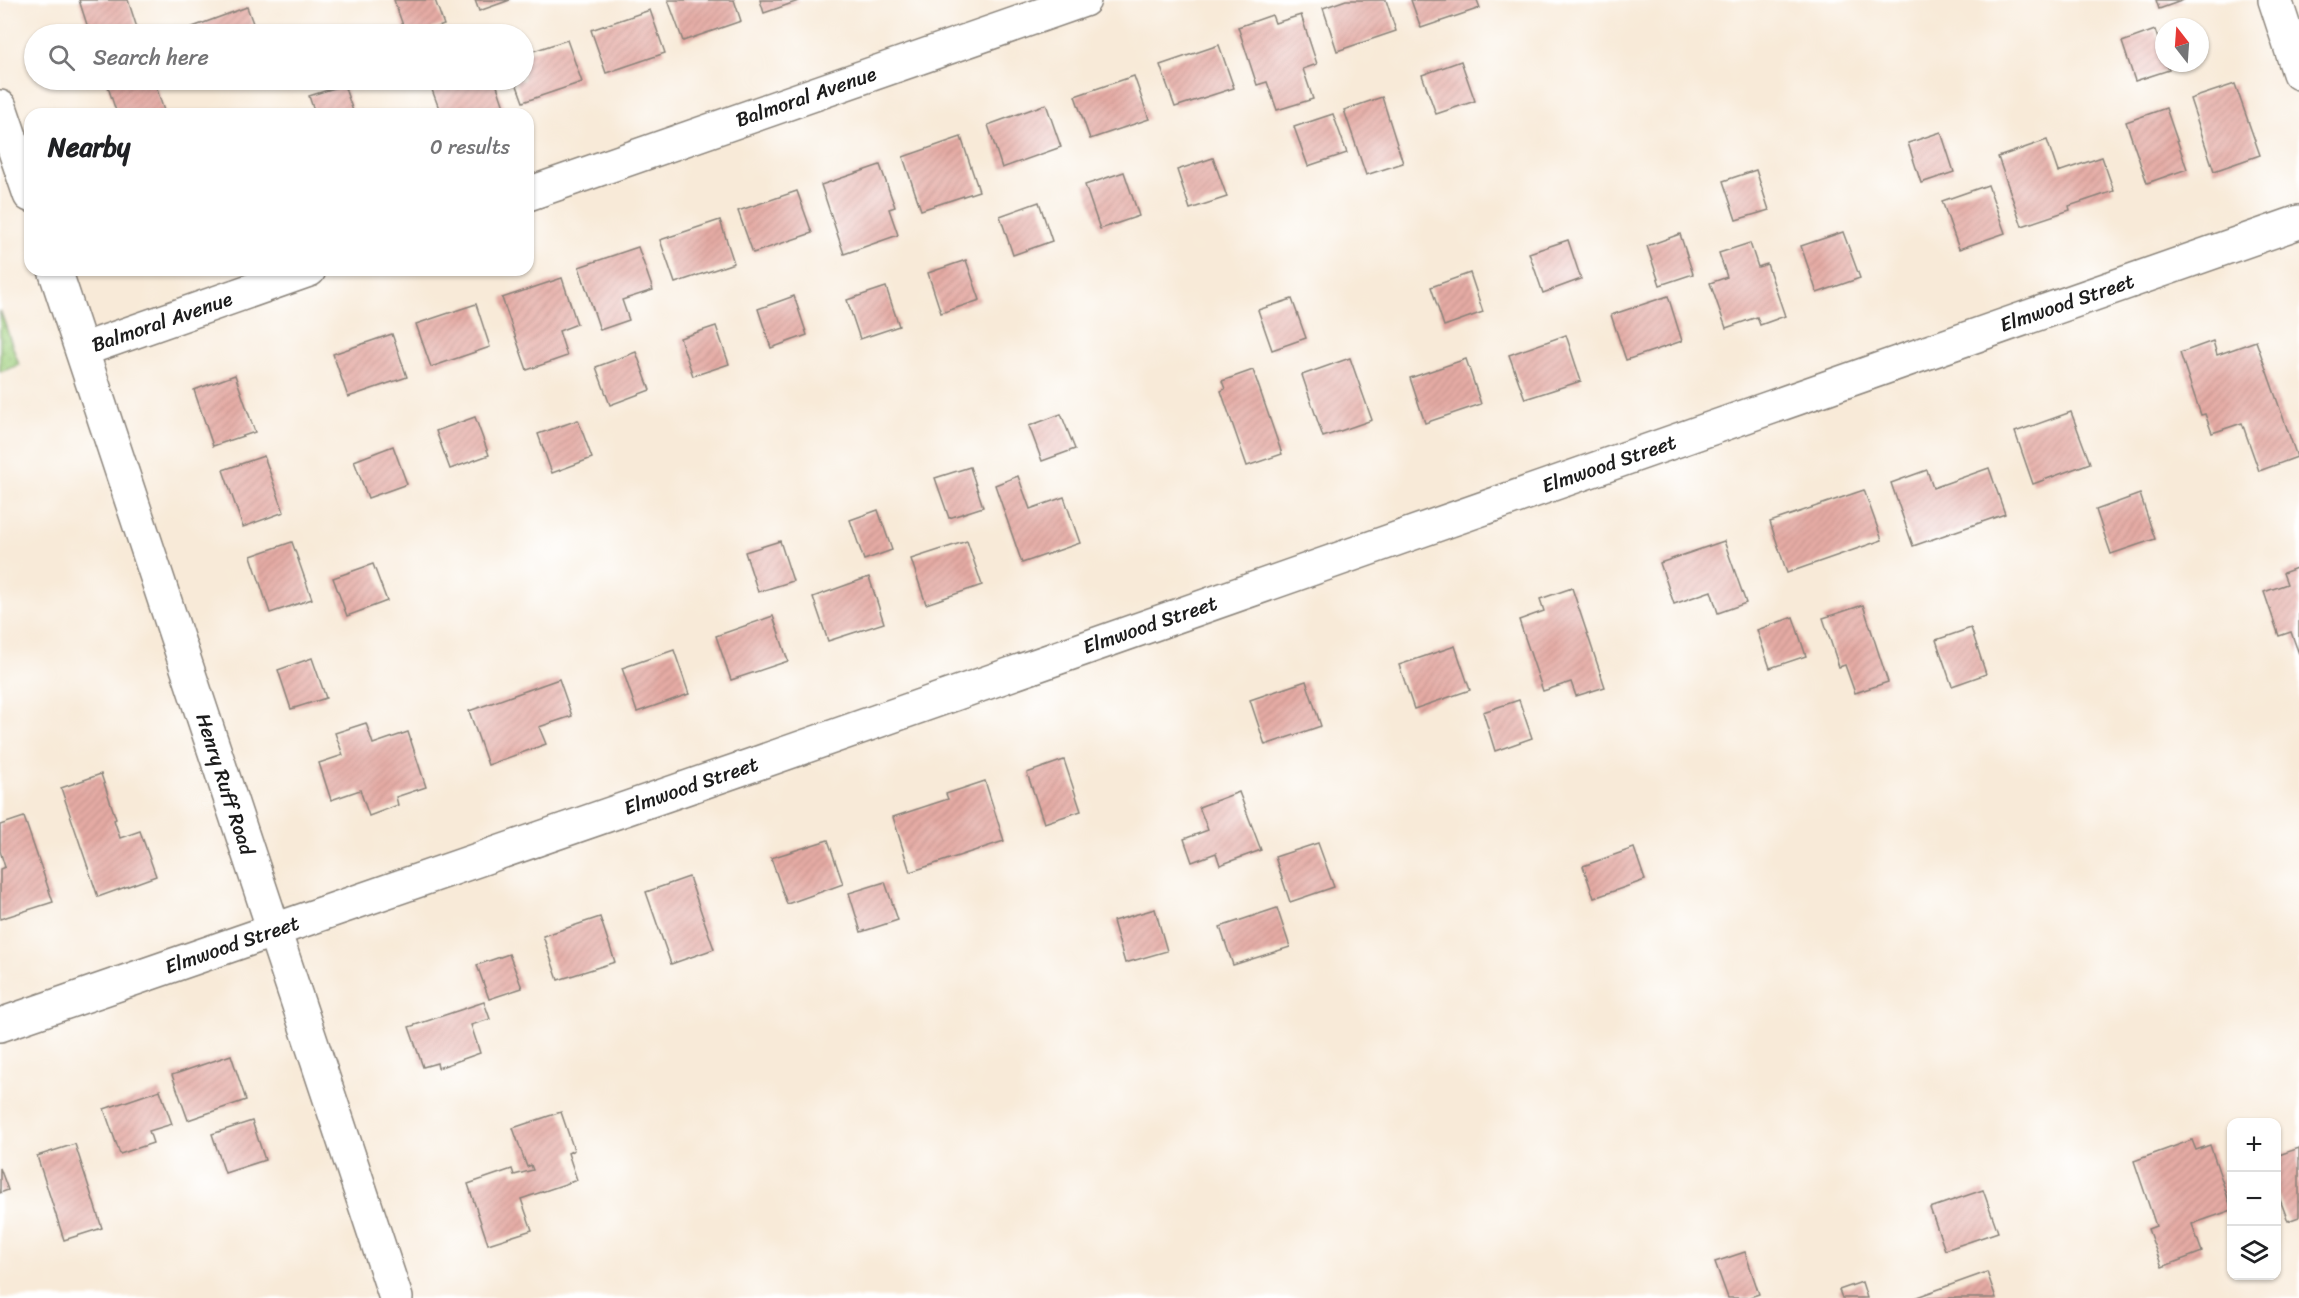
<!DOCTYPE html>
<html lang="en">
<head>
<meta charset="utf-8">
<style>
	:root { --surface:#fff; --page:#f2f2f2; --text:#202124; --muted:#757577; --line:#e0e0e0 }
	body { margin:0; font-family:Sriracha,sans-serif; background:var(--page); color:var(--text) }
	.controls { position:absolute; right:18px; bottom:18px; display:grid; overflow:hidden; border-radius:12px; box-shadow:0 2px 4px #0004 }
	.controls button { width:54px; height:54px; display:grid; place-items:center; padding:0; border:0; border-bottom:2px solid var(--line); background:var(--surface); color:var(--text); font:30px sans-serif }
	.compass { position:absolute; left:2155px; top:18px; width:54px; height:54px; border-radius:50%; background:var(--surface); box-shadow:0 2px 4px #0004; rotate:343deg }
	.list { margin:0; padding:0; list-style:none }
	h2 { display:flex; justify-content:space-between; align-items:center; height:78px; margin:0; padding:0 24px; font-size:26px }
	h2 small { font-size:20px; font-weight:400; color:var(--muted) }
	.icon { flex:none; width:33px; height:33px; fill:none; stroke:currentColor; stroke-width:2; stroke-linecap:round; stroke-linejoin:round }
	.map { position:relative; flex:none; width:2299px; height:1298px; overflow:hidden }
	.search { position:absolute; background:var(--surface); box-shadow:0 2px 4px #0004; left:24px; top:24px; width:510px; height:66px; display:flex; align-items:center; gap:15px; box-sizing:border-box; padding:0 21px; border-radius:33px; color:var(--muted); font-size:22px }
	.panel { position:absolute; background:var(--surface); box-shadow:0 2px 4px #0004; left:24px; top:108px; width:510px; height:168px; border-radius:18px }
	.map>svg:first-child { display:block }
	.green { fill:url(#green-dots); stroke:#5e764e; stroke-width:1.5 }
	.building { fill:url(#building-hatch) }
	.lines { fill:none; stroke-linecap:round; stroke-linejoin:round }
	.minor-casing { stroke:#8a837a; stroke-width:36 }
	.minor { stroke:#fff; stroke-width:33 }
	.labels { text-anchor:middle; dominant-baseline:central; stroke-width:4.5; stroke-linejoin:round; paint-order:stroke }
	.street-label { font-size:20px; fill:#1c1c1c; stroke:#fff }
</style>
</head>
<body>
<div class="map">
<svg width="2299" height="1298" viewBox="0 0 2299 1298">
	<defs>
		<pattern id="green-dots" width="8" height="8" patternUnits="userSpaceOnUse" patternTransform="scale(1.5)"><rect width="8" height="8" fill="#a0d07f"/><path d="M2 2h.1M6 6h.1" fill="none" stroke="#89b26d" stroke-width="1.8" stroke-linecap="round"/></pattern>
		<pattern id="building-hatch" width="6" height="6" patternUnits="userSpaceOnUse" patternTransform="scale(1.5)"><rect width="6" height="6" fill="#e5aba4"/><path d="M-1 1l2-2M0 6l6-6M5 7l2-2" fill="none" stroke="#c4938d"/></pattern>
	</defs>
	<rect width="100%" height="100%" fill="#fff"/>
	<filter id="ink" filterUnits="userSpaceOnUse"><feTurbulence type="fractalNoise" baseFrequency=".0167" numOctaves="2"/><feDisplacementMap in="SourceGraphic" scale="12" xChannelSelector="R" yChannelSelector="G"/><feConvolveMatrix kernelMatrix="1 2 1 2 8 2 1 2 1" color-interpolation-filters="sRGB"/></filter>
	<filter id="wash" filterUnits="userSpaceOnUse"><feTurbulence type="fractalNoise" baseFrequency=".008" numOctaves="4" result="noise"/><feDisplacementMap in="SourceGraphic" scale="24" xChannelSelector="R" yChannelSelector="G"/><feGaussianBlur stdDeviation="1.35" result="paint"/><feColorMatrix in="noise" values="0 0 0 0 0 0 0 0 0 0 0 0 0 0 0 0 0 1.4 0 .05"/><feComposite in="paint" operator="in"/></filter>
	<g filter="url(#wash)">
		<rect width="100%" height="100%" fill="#f8ead8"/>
		<path class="green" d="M0,310L19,365L0,372Z"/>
		<g id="blocks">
			<g class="building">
				<path d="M79,0H128L139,34H90Z"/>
				<path d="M394,0H435L444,25L416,34H406Z"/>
				<path d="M475,0H510L479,11Z"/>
				<path d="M668,0H734L741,21L683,41Z"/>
				<path d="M760,0H801L764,13Z"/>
				<path d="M1346,0H1386L1396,31L1337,51L1323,8Z"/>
				<path d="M1411,0H1477L1480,8L1421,28Z"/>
				<path d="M2156,0H2184L2159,9Z"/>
				<path d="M247,7L257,34H180L179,32Z"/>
				<path d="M650,10L665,53L606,73L591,30Z"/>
				<path d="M1272,15L1275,23L1301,15L1317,64L1303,69L1313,99L1277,110L1267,82L1257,85L1238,27Z"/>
				<path d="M2155,30L2164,56V63H2166L2169,70L2135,81L2122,42Z"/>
				<path d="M567,40L582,82L523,102L515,80H524V54Z"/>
				<path d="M1219,45L1234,88L1175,107L1160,65Z"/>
				<path d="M1461,61L1475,101L1436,114L1422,75Z"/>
				<path d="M1134,76L1149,119L1090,139L1075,96Z"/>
				<path d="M120,80H154L165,114H117L107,84Z"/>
				<path d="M453,80H495L505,110L492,114H441L431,87Z"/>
				<path d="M2235,84L2260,155L2214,171L2190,99Z"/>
				<path d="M344,85L354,114H315L309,96Z"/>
				<path d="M1382,97L1403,163L1366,175L1344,110Z"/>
				<path d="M1046,104L1061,147L1002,168L988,125Z"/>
				<path d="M2166,108L2187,169L2147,183L2126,122Z"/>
				<path d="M1333,114L1347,153L1308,166L1294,127Z"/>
				<path d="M1941,132L1954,172L1921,183L1908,143Z"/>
				<path d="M961,137L979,191L921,210L903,157Z"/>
				<path d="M2047,140L2058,172L2102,157L2114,191L2069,206L2070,210L2022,226L1998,157Z"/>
				<path d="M1213,158L1227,197L1190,209L1177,170Z"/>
				<path d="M880,165L895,207L889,209L898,235L844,254L821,185Z"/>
				<path d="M1756,170L1769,210L1736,220L1723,181Z"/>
				<path d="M1124,172L1139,216L1100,229L1085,185Z"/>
				<path d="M1988,185L2005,233L1959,249L1942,201Z"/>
				<path d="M797,191L812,233L753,253L738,211Z"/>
				<path d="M1039,202L1052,241L1013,255L1000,216Z"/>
				<path d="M720,220L734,263L675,283L660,240Z"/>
				<path d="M1843,232L1860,278L1817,293L1801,246Z"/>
				<path d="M1680,234L1693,274L1660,285L1647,246Z"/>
				<path d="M1568,240L1581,279L1543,293L1529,253Z"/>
				<path d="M1750,243L1758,267L1767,264L1785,316L1760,325L1757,317L1726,328L1710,283L1727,277L1719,253Z"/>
				<path d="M638,247L653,290L622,300L629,320L600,330L579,267Z"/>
				<path d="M966,260L980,300L941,313L928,273Z"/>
				<path d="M1470,273L1483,312L1444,326L1431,287Z"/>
				<path d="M562,278L577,324L559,331L567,356L527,370L502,298Z"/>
				<path d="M886,287L899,326L860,339L847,300Z"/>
				<path d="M794,296L807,335L771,348L758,309Z"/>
				<path d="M1668,296L1682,341L1626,360L1611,315Z"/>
				<path d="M1292,299L1306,338L1272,350L1258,310Z"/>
				<path d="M476,304L490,347L431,367L416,324Z"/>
				<path d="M716,326L729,364L693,376L680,338Z"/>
				<path d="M392,334L407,377L348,397L333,354Z"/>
				<path d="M1566,335L1581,381L1525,399L1509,355Z"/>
				<path d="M2213,341L2217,355L2256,341L2297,457L2259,471L2242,423L2212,433L2205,414L2201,415L2180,353Z"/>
				<path d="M636,352L650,390L610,405L596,367Z"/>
				<path d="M1350,358L1372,420L1323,437L1302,375Z"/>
				<path d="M1466,359L1481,404L1425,423L1410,378Z"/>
				<path d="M1253,370L1282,454L1247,466L1221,391L1225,389L1222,381Z"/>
				<path d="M235,375L255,432L213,446L194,390Z"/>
				<path d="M2071,412L2090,463L2033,484L2015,432Z"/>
				<path d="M1061,414L1075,449L1042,461L1029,426Z"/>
				<path d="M475,417L489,455L450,469L436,431Z"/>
				<path d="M578,420L592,458L552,473L538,434Z"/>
				<path d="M393,446L407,484L368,498L354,461Z"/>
				<path d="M264,456L284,512L243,527L223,470Z"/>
				<path d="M970,467L983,507L949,518L935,478Z"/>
				<path d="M1989,468L2005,514L1913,546L1891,483L1927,470L1933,488Z"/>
				<path d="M1018,476L1030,509L1064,497L1080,543L1022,563L995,485Z"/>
				<path d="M1864,490L1882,540L1787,573L1770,522Z"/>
				<path d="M2140,494L2155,539L2111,554L2096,510Z"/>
				<path d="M878,510L892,550L864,560L850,520Z"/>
				<path d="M780,541L793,581L758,592L745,552Z"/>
				<path d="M967,541L982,585L926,604L911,559Z"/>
				<path d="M1724,541L1746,603L1718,613L1711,591L1674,604L1660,563Z"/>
				<path d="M292,542L312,599L270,613L251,556Z"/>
				<path d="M373,564L387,601L347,616L333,578Z"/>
				<path d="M2299,567V654L2291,632L2279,636L2264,592L2287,584L2283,573Z"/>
				<path d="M869,577L884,623L828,641L813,597Z"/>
				<path d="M1572,588L1605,687L1576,696L1571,682L1543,691L1519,620L1544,611L1540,599Z"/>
				<path d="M1863,605L1888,682L1855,693L1845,665L1839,667L1823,618Z"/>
				<path d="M773,616L788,661L731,680L716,636Z"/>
				<path d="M1793,617L1806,656L1770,668L1757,630Z"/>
				<path d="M1971,628L1986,674L1952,686L1936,640Z"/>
				<path d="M1455,646L1470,690L1414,709L1399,665Z"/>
				<path d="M674,650L689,694L637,712L622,668Z"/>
				<path d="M312,658L326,698L291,709L278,670Z"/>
				<path d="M559,679L572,716L539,727L546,744L488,765L469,711Z"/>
				<path d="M1306,681L1321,726L1265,745L1250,700Z"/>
				<path d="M1519,700L1532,738L1495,751L1483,712Z"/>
				<path d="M366,723L373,744L408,732L426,787L396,797L398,805L369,816L360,790L331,800L319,763L343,755L335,733Z"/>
				<path d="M1064,760L1081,811L1044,823L1027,773Z"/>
				<path d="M101,774L116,819L114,820L120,838L140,831L156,876L98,897L61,788Z"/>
				<path d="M985,781L1004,841L910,872L893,817L948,799L946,794Z"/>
				<path d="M1239,792L1261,850L1220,865L1216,853L1192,862L1184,839L1208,830L1199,807Z"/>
				<path d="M24,817L53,902L0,919V869L5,867L0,851V825Z"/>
				<path d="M828,840L843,884L787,904L771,858Z"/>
				<path d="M1318,843L1334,887L1290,902L1275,857Z"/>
				<path d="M1634,848L1645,880L1594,898L1583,866Z"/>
				<path d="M689,877L714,949L671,964L646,892Z"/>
				<path d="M885,882L898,920L861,932L849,893Z"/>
				<path d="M1277,908L1290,947L1233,965L1220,927Z"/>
				<path d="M1155,909L1167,951L1125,963L1113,921Z"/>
				<path d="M600,917L615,962L558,980L543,936Z"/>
				<path d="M509,954L522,988L489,999L477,965Z"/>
				<path d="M484,1002L490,1019L471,1025L480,1053L438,1068L437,1063L423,1067L409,1027Z"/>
				<path d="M231,1055L246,1100L188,1120L172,1075Z"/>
				<path d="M160,1090L172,1124L149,1131L153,1143L120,1154L104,1109Z"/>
				<path d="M561,1112L574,1150L568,1153L577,1180L521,1199L532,1230L488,1244L468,1184L512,1169L514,1175L533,1170L531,1165L527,1167L513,1128Z"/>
				<path d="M252,1121L265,1160L225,1173L212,1134Z"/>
				<path d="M2192,1140L2196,1150L2210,1145L2232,1210L2192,1224L2202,1252L2162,1267L2148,1229L2156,1226L2134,1161Z"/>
				<path d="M75,1144L102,1228L64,1240L37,1156Z"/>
				<path d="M2299,1148V1217L2288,1221L2276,1189V1156Z"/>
				<path d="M0,1168L8,1190L0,1193Z"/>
				<path d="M1983,1190L1998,1232L1945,1250L1930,1208Z"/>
				<path d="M1745,1252L1759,1294L1747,1298H1728L1715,1262Z"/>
				<path d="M1987,1272L1996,1298H1914Z"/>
				<path d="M1862,1282L1867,1298H1842L1839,1290Z"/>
			</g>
		</g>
	</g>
	<g filter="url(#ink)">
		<use href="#blocks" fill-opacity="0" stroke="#8a837a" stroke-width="1.5"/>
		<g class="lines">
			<g class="minor-casing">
				<g id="minor">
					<path d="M2275,0L2299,73"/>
					<path d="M0,107L30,195"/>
					<path d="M528,194L1084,0"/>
					<path d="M55,270L396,1298"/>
					<path d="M82,350L309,270"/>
					<path d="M0,1025L758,763L2299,222"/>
				</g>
			</g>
			<use href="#minor" class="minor"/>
		</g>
	</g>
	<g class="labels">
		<g class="street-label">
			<text transform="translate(806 97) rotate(-19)">Balmoral Avenue</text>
			<text transform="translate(2067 303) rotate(-19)">Elmwood Street</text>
			<text transform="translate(162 322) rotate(-19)">Balmoral Avenue</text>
			<text transform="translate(1609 464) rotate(-19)">Elmwood Street</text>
			<text transform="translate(1150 625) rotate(-19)">Elmwood Street</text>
			<text transform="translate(225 784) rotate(72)">Henry Ruff Road</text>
			<text transform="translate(691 786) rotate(-19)">Elmwood Street</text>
			<text transform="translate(232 945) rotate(-19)">Elmwood Street</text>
		</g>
	</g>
</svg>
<div class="controls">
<button>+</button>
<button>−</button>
<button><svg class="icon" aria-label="layers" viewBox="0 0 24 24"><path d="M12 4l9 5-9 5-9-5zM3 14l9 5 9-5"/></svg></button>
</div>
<svg class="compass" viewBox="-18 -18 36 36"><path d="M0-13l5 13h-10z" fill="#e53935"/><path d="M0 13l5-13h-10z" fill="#757577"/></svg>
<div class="search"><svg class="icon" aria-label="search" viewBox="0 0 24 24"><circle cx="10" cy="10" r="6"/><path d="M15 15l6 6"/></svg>Search here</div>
<section class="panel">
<h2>Nearby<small>0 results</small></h2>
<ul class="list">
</ul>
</section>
</div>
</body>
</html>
